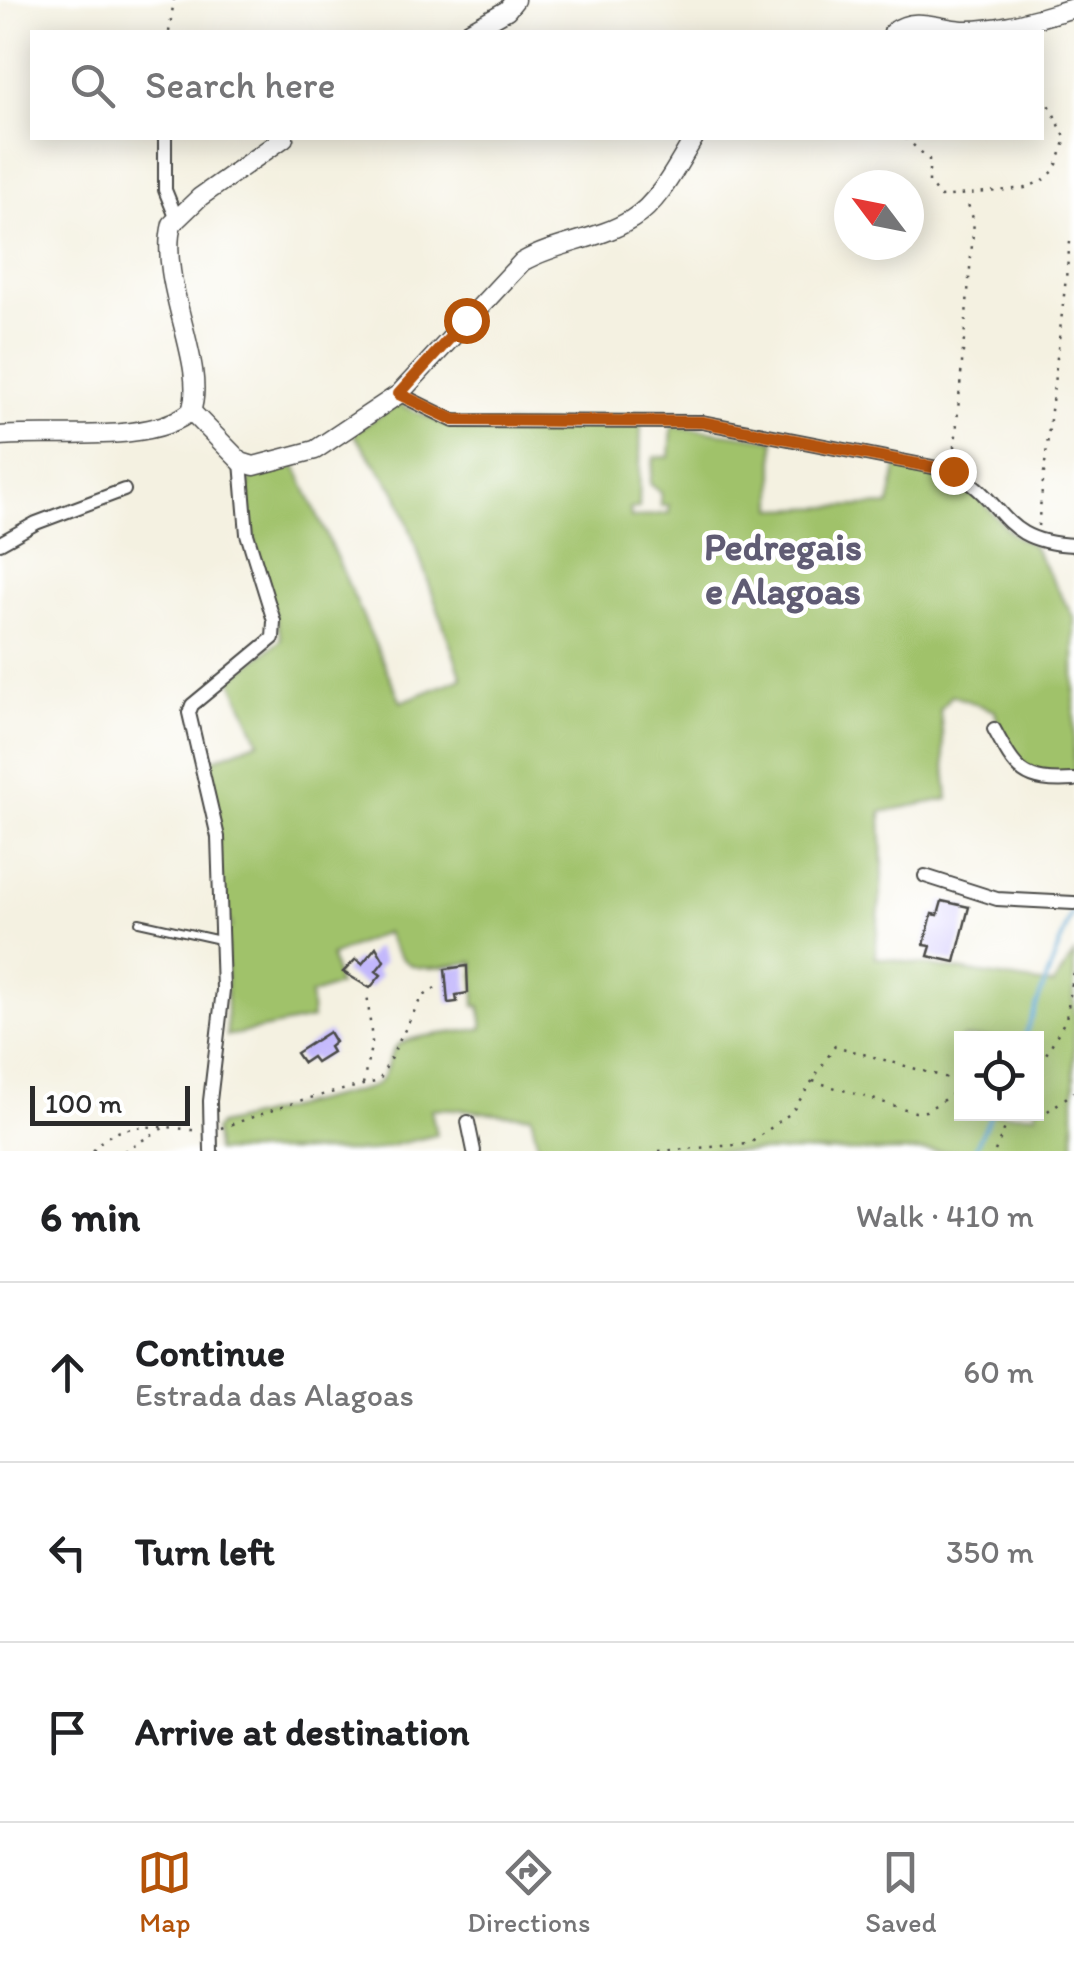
<!DOCTYPE html>
<html lang="en">
<head>
<meta charset="utf-8">
<style>
	:root { --surface:#fff; --page:#f2f2f2; --text:#202124; --muted:#757577; --line:#e0e0e0; --accent:#b45309 }
	body { margin:0; font-family:Itim,sans-serif; background:var(--page); color:var(--text) }
	.controls { position:absolute; right:30px; bottom:30px; display:grid; overflow:hidden; border-radius:0px; box-shadow:0 5px 25px #0003 }
	.controls button { width:90px; height:90px; display:grid; place-items:center; padding:0; border:0; border-bottom:2px solid var(--line); background:var(--surface); color:var(--text); font:50px sans-serif }
	.compass { position:absolute; left:834px; top:170px; width:90px; height:90px; border-radius:50%; background:var(--surface); box-shadow:0 5px 25px #0003; rotate:302deg }
	.scale { position:absolute; left:30px; bottom:25px; width:160px; box-sizing:border-box; padding-left:10px; border:5px solid #2b2b2b; border-top:0; font-size:28px; line-height:35px; white-space:nowrap; color:#2b2b2b; -webkit-text-stroke:8px #fff; paint-order:stroke }
	.stop { position:absolute; width:30px; height:30px; margin:-22px; border:8px solid #b45309; border-radius:50%; background:#fff }
	.stop.end { background:#b45309; border-color:#fff; box-shadow:0 2px 10px #0008 }
	.list { margin:0; padding:0; list-style:none }
	h2 { display:flex; justify-content:space-between; align-items:center; height:130px; margin:0; padding:0 40px; font-size:42px }
	h2 small { font-size:32px; font-weight:400; color:var(--muted) }
	.list li { display:grid; grid-template-columns:65px 1fr auto; gap:30px; align-items:center; box-sizing:border-box; height:180px; padding:0 40px; border-top:2px solid var(--line) }
	.list b { display:block; font-size:38px; white-space:nowrap }
	.list p { margin:0; font-size:32px; white-space:nowrap; color:var(--muted) }
	.list em { font-size:32px; font-style:normal; color:var(--muted) }
	.icon { flex:none; width:55px; height:55px; fill:none; stroke:currentColor; stroke-width:2; stroke-linecap:round; stroke-linejoin:round }
	.map { position:relative; flex:none; width:1074px; height:1151px; overflow:hidden }
	.search { position:absolute; background:var(--surface); box-shadow:0 5px 25px #0003; left:30px; right:30px; top:30px; height:110px; display:flex; align-items:center; gap:25px; box-sizing:border-box; padding:0 35px; border-radius:0px; color:var(--muted); font-size:38px }
	.sheet { height:670px; background:var(--surface) }
	nav { display:flex; justify-content:space-around; align-items:center; box-sizing:border-box; height:140px; border-top:2px solid var(--line); background:var(--surface); font-size:28px; color:var(--muted) }
	nav a { display:grid; justify-items:center; gap:5px }
	nav .on { color:var(--accent) }
	.map>svg:first-child { display:block }
	.green { fill:#a0c26b; stroke:#66764b; stroke-width:2.5; fill-rule:evenodd }
	.lines { fill:none; stroke-linecap:round; stroke-linejoin:round }
	.stream { stroke:#57a5d0; stroke-width:4 }
	.building { fill:#c2b7fc }
	.lane-casing { stroke:#494946; stroke-width:10 }
	.street-casing { stroke:#494946; stroke-width:16 }
	.secondary-casing { stroke:#494946; stroke-width:21 }
	.path { stroke:#494946; stroke-width:2.5; stroke-dasharray:2.5 8; stroke-linecap:butt }
	.lane { stroke:#fff; stroke-width:6 }
	.street { stroke:#fff; stroke-width:12 }
	.secondary { stroke:#fff; stroke-width:18 }
	.route { stroke:#b45309; stroke-width:12 }
	.labels { text-anchor:middle; dominant-baseline:central; stroke-width:9; stroke-linejoin:round; paint-order:stroke }
	.neighbourhood-label { font-size:38px; font-weight:bold; fill:#605c74; stroke:#fff }
</style>
</head>
<body>
<div class="map">
<svg width="1074" height="1151" viewBox="0 0 1074 1151">
	<rect width="100%" height="100%" fill="#fff"/>
	<filter id="ink" filterUnits="userSpaceOnUse"><feTurbulence type="fractalNoise" baseFrequency=".01" numOctaves="2"/><feDisplacementMap in="SourceGraphic" scale="20" xChannelSelector="R" yChannelSelector="G"/><feConvolveMatrix kernelMatrix="1 2 1 2 8 2 1 2 1" color-interpolation-filters="sRGB"/></filter>
	<filter id="wash" filterUnits="userSpaceOnUse"><feTurbulence type="fractalNoise" baseFrequency=".0048" numOctaves="4" result="noise"/><feDisplacementMap in="SourceGraphic" scale="40" xChannelSelector="R" yChannelSelector="G"/><feGaussianBlur stdDeviation="2.25" result="paint"/><feColorMatrix in="noise" values="0 0 0 0 0 0 0 0 0 0 0 0 0 0 0 0 0 1.4 0 .05"/><feComposite in="paint" operator="in"/></filter>
	<g filter="url(#wash)">
		<rect width="100%" height="100%" fill="#f4f1e1"/>
		<path class="green" d="M398,404L446,425L641,424L639,508L630,509L631,518L669,513V505L661,506V492L650,484L654,457H670L672,426L774,440V509L889,505L898,463L955,477L969,488L1013,535L1033,546L1074,618V775L1029,774L1001,738L995,711L952,695L940,710L948,799L881,812L883,866L875,957L1053,985L1074,954V1151H539L531,1115C496,1117 467,1106 431,1109L436,1135L369,1151H216L214,1130L219,1125L369,1088C391,1080 383,1059 398,1045C411,1034 465,1033 483,1028L480,1006H475L474,962C431,967 405,982 386,932L331,956L338,985L310,995L312,1019L227,1036L226,929L231,928V922L226,920L206,762L259,741L231,679L281,640C273,594 237,515 252,471L296,467L401,702L462,678L398,495L353,433ZM962,1038H1036V1114H962Z"/>
		<g class="lines">
			<g class="stream">
				<path d="M1024,1038L1072,912"/>
				<path d="M974,1151L991,1114"/>
			</g>
		</g>
		<g id="blocks">
			<g class="building">
				<path d="M942,901L969,907L955,962L928,956L931,946L924,945L932,914L938,915Z"/>
				<path d="M376,947L384,961L376,971L381,975L370,988L343,972L356,959L362,964Z"/>
				<path d="M467,966L468,993L456,995L457,1002L448,1003L445,969Z"/>
				<path d="M329,1032L335,1042L329,1047L332,1052L316,1062L312,1057L303,1063L296,1053Z"/>
			</g>
		</g>
	</g>
	<g filter="url(#ink)">
		<use href="#blocks" fill-opacity="0" stroke="#494946" stroke-width="2.5"/>
		<g class="lines">
			<g class="lane-casing">
				<path id="lane" d="M139,922L220,940"/>
			</g>
			<g class="street-casing">
				<g id="street">
					<path d="M165,138V190L176,217"/>
					<path d="M399,394L454,421L702,422L953,471C1010,504 997,541 1074,545"/>
					<path d="M0,543L36,523L124,490"/>
					<path d="M994,729C1017,772 1023,783 1074,780"/>
					<path d="M925,876L997,899L1074,903"/>
					<path d="M468,1122L474,1151"/>
					<path d="M211,1151L210,1101L223,990L218,837L189,713L192,705L273,638L274,621L247,534L241,462"/>
				</g>
			</g>
			<g class="secondary-casing">
				<g id="secondary">
					<path d="M468,32L507,10L515,0"/>
					<path d="M893,32C916,15 937,29 963,30C1001,31 1037,18 1074,8"/>
					<path d="M191,411L241,462L254,466L315,450L399,394L522,262C557,242 599,240 632,219C659,203 678,164 694,138"/>
					<path d="M0,436C51,431 152,445 191,411C208,365 157,281 172,224L200,197L284,138"/>
				</g>
			</g>
			<g class="path">
				<path d="M169,32L174,0"/>
				<path d="M905,138L929,159V183L940,197L1025,188L1042,181L1055,170L1066,139L1042,90"/>
				<path d="M954,458L974,221L966,199"/>
				<path d="M1038,526L1070,242"/>
				<path d="M1036,1072L1066,1019L1074,971"/>
				<path d="M813,1081L915,1112L926,1111L962,1088"/>
				<path d="M363,1084L372,1042L367,992"/>
				<path d="M1018,1114L1041,1116L1074,1092"/>
				<path d="M221,1128L302,1100L379,1081L421,998L435,988"/>
				<path d="M93,1151C113,1119 167,1126 198,1131"/>
				<path d="M124,1151L165,1127"/>
				<path d="M659,1151L749,1144L792,1112L835,1046L962,1082"/>
				<path d="M995,1151L1011,1114"/>
			</g>
			<use href="#lane" class="lane"/>
			<use href="#street" class="street"/>
			<use href="#secondary" class="secondary"/>
		</g>
	</g>
	<g class="lines" filter="url(#ink)">
		<path class="route" d="M466,320L399,394L454,420L702,422L953,471"/>
	</g>
	<g class="labels">
		<g class="neighbourhood-label">
			<text x="783" y="547">Pedregais<tspan x="783" dy="44">e Alagoas</tspan></text>
		</g>
	</g>
</svg>
<div class="controls">
<button><svg class="icon" aria-label="locate" viewBox="0 0 24 24"><circle cx="12" cy="12" r="6"/><path d="M12 2v4M12 18v4M2 12h4M18 12h4"/></svg></button>
</div>
<svg class="compass" viewBox="-18 -18 36 36"><path d="M0-13l5 13h-10z" fill="#e53935"/><path d="M0 13l5-13h-10z" fill="#757577"/></svg>
<div class="scale">100 m</div>
<div class="stop" style="left:466px;top:320px"></div>
<div class="stop end" style="left:953px;top:471px"></div>
<div class="search"><svg class="icon" aria-label="search" viewBox="0 0 24 24"><circle cx="10" cy="10" r="6"/><path d="M15 15l6 6"/></svg>Search here</div>
</div>
<section class="sheet">
<h2>6 min<small>Walk · 410 m</small></h2>
<ul class="list">
<li><svg class="icon" aria-label="ahead" viewBox="0 0 24 24"><path d="M12 20V5M6 11l6-6 6 6"/></svg><div><b>Continue</b><p>Estrada das Alagoas</p></div><em>60 m</em></li>
<li><svg class="icon" aria-label="left" viewBox="0 0 24 24"><path d="M17 20v-9H6M10 6l-5 5 5 5"/></svg><div><b>Turn left</b></div><em>350 m</em></li>
<li><svg class="icon" aria-label="arrive" viewBox="0 0 24 24"><path d="M6 21V4h12l-3 4 3 4H6"/></svg><div><b>Arrive at destination</b></div></li>
</ul>
</section>
<nav>
<a class="on"><svg class="icon" aria-label="map" viewBox="0 0 24 24"><path d="M3 6l6-2 6 2 6-2v14l-6 2-6-2-6 2zM9 4v14M15 6v14"/></svg>Map</a>
<a><svg class="icon" aria-label="directions" viewBox="0 0 24 24"><path d="M12 3l9 9-9 9-9-9zM9 14v-3h6M13 9l2 2-2 2"/></svg>Directions</a>
<a><svg class="icon" aria-label="saved" viewBox="0 0 24 24"><path d="M7 4h10v16l-5-4-5 4z"/></svg>Saved</a>
</nav>
</body>
</html>
